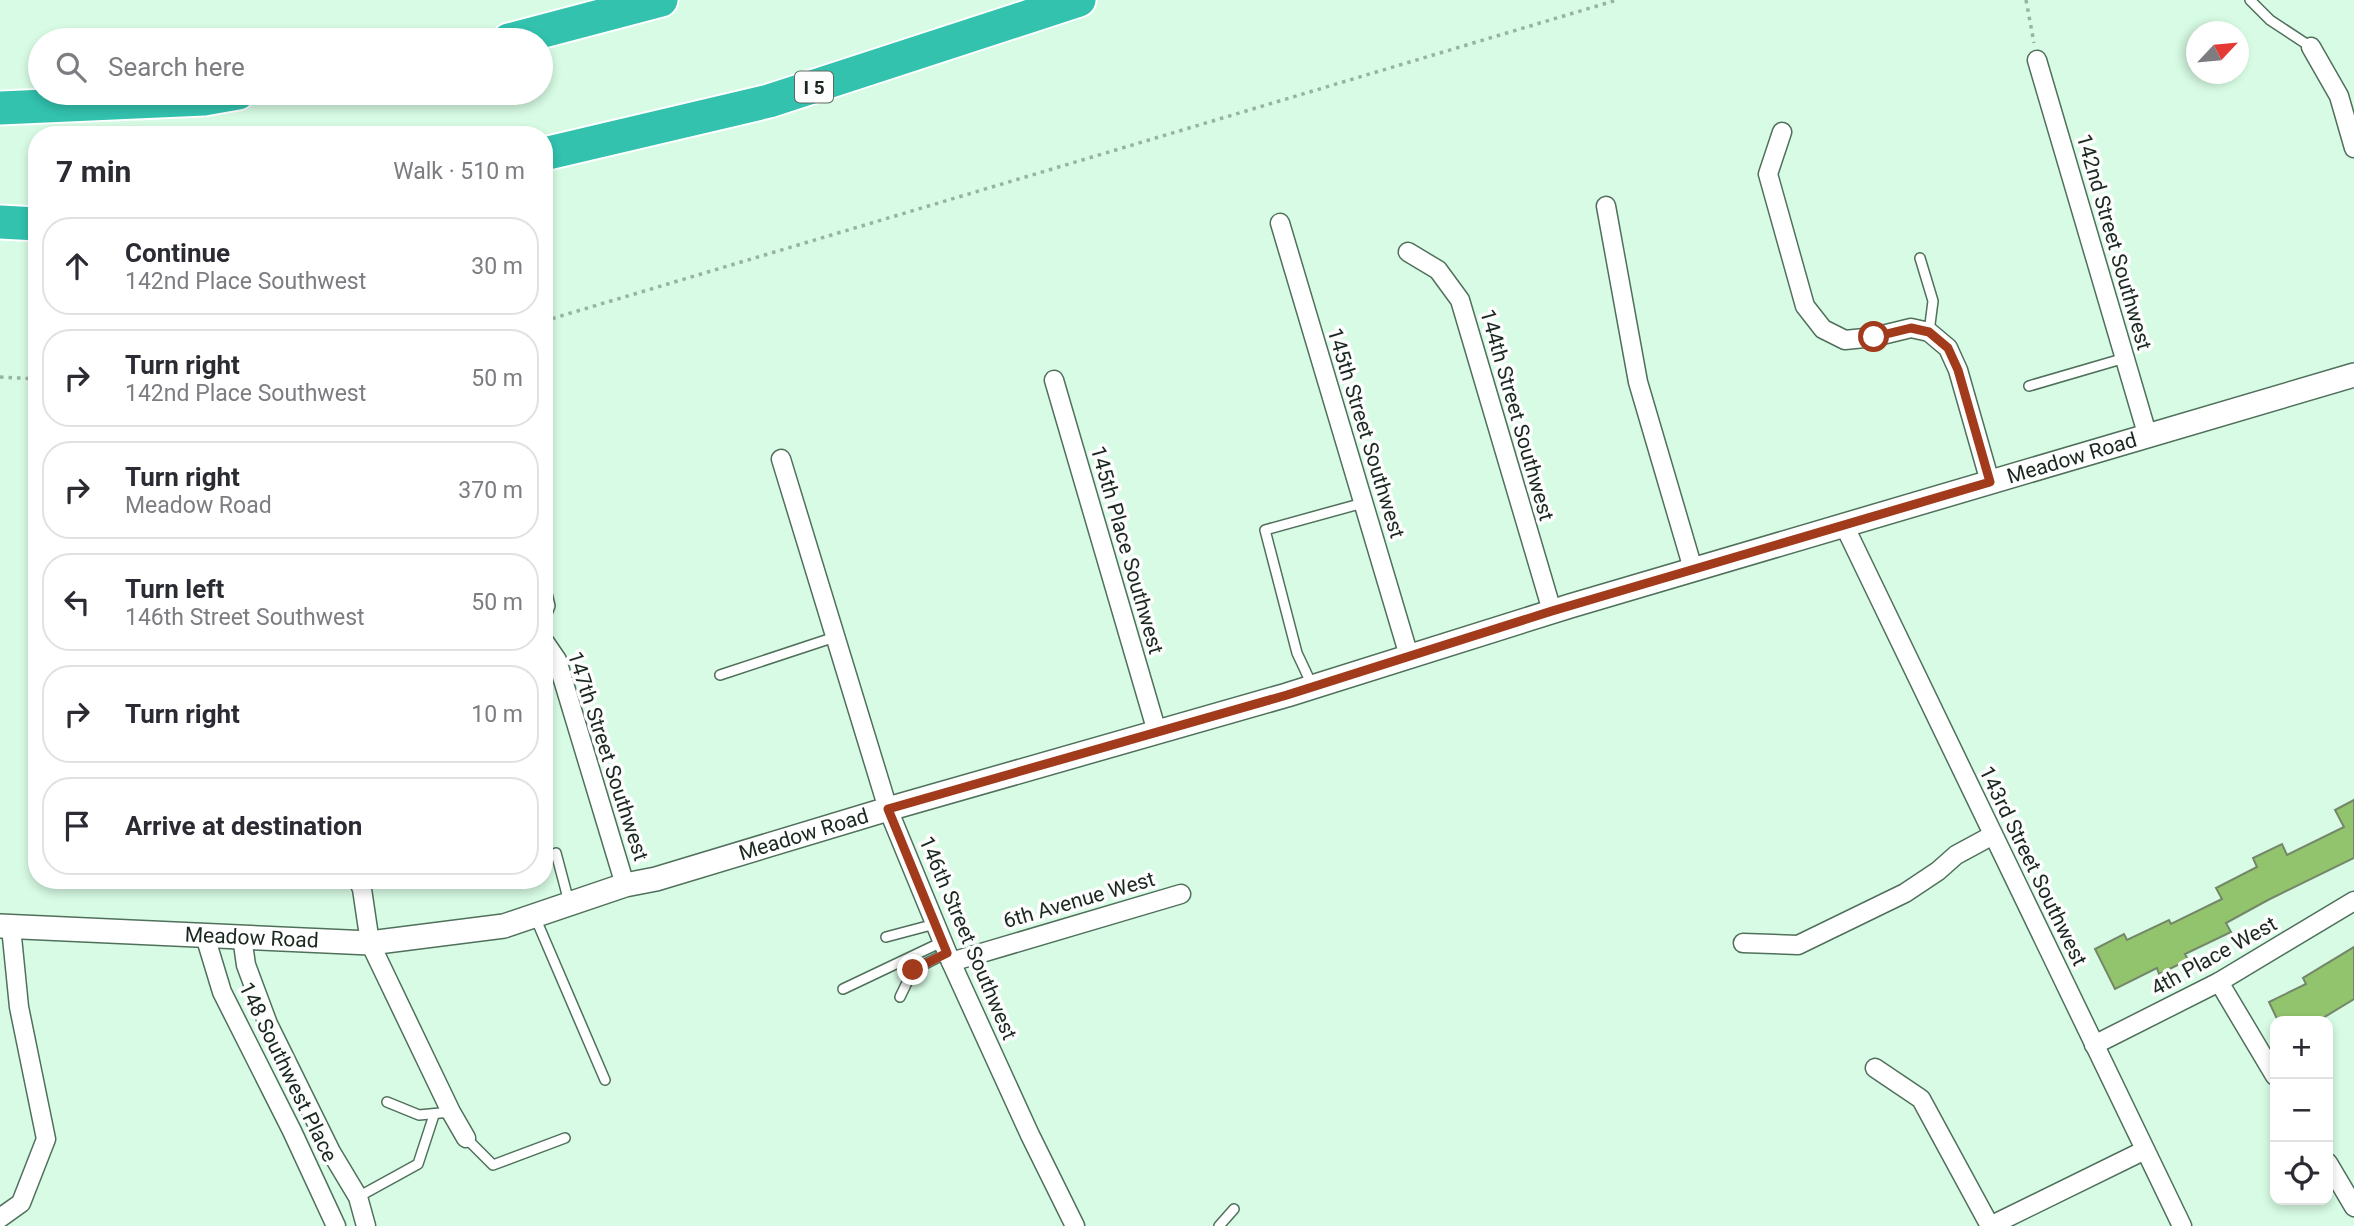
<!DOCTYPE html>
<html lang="en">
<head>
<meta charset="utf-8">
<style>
	:root { --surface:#fff; --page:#f2f2f3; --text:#2b2b33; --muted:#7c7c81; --line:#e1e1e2 }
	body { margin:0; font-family:Roboto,sans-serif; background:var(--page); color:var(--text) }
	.controls { position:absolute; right:21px; bottom:21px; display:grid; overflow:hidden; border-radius:14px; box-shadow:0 4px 10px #0003 }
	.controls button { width:63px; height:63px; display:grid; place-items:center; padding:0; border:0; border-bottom:2px solid var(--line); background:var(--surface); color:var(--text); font:35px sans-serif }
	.compass { position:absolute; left:2186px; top:21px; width:63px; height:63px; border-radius:50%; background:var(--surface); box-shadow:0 4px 10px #0003; rotate:64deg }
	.stop { position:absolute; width:21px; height:21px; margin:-16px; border:5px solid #a23a1c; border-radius:50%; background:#fff }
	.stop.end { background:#a23a1c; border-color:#fff; box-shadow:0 2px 7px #0008 }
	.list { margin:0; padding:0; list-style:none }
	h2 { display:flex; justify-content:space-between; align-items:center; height:91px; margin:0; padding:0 28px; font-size:30px }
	h2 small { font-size:23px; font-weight:400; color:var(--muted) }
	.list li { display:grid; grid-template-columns:46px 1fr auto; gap:21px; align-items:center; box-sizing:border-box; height:98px; margin:0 14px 14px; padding:0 14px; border:2px solid var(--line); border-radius:28px }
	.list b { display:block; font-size:26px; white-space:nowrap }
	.list p { margin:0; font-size:23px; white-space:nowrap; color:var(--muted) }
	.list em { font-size:23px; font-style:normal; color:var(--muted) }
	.icon { flex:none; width:38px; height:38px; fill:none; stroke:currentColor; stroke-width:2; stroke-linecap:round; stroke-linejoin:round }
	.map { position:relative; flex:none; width:2354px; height:1226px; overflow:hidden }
	.search { position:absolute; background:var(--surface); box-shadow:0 4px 10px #0003; left:28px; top:28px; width:525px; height:77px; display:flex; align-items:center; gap:18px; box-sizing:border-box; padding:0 24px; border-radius:38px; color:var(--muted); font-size:26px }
	.panel { position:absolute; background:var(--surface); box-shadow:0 4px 10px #0003; left:28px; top:126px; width:525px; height:763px; border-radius:28px }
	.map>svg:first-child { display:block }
	.building { fill:#92c36d; stroke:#758769; stroke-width:2 }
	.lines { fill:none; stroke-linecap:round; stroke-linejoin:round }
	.service-casing { stroke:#50705c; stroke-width:12 }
	.minor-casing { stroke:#50705c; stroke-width:21 }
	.tertiary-casing { stroke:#50705c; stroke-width:26 }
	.motorway-casing { stroke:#fff; stroke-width:37 }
	.path { stroke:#97b4a2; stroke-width:3.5; stroke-dasharray:3.5 5; stroke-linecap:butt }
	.service { stroke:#fff; stroke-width:9 }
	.minor { stroke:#fff; stroke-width:18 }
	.tertiary { stroke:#fff; stroke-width:23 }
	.motorway { stroke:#32c2ae; stroke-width:33 }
	.route { stroke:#a23a1c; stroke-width:9 }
	.labels { text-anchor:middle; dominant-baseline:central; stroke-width:7; stroke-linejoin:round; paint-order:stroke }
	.shield { fill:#fdfdfd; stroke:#5e6862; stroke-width:2 }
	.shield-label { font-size:19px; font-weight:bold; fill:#1a2820 }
	.street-label { font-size:21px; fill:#1a2820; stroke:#fdfdfd }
</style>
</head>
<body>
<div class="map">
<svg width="2354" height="1226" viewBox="0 0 2354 1226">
	<rect width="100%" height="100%" fill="#d7fbe4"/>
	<g class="building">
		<path d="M2354,800V858L2268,900L2226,923L2231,932L2185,954L2188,960L2159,974L2157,968L2115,989L2095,949L2124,934L2127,940L2169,920L2171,924L2222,899L2216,888L2257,867L2253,858L2282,844L2287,855L2344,827L2335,810Z"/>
		<path d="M2354,947V999L2318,1021H2278L2269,1002L2306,984L2303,978Z"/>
	</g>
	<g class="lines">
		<g class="service-casing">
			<g id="service">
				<path d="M2250,0L2270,20L2311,47"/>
				<path d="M1920,258L1933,301L1929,332"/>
				<path d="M2029,386L2125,358"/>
				<path d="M544,581L550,606L544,621"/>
				<path d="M720,675L835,637"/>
				<path d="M1312,685L1297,653L1265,530L1363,503"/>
				<path d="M556,853L569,902"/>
				<path d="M535,917L605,1080"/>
				<path d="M886,937L935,924"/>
				<path d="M843,989L942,942"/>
				<path d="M900,997L913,970L947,953"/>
				<path d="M387,1102L419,1115L451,1112"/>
				<path d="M466,1138L493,1165L565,1138"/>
				<path d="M358,1197L418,1164L434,1115"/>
				<path d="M1219,1226L1234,1209"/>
			</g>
		</g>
		<g class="minor-casing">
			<g id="minor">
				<path d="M2311,47L2339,96L2354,148"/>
				<path d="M2037,60L2148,437"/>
				<path d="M1782,132L1768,174L1805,306L1823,329L1845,340L1874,337L1911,328L1929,332L1948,348L1958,370L1990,482"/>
				<path d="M1606,206L1638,382L1693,569"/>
				<path d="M1280,223L1409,656"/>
				<path d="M1408,252L1438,270L1460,300L1552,611"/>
				<path d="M1054,380L1157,732"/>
				<path d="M781,459L888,809L951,962L1030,1135L1075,1226"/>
				<path d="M1844,525L2182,1226"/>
				<path d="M544,641L557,660L625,885"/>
				<path d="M358,880L362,889L370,943L451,1112L466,1138"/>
				<path d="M205,936L222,992L292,1131L336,1226"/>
				<path d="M242,937L246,965L268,1024L331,1152L358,1197L366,1226"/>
				<path d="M1743,943L1798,945L1905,893L1938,871L1956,855L1993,835"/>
				<path d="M951,962L1181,894"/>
				<path d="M2219,982L2275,1076"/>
				<path d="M2094,1045L2219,982L2354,901"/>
				<path d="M1875,1068L1921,1099L1990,1226L2145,1150"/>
				<path d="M2328,1163L2354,1207"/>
				<path d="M0,1218L21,1203L46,1139L19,1007L11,927"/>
			</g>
		</g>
		<g class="tertiary-casing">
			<g id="tertiary">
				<path id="s1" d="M0,926L370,943L504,926L625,885L656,879L888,809L1287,695L1570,606L2354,375"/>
			</g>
		</g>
		<g class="motorway-casing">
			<g id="motorway">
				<path d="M509,40L661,0"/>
				<path d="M0,108L204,99L238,93"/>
				<path d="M544,154L769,101L1079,0"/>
				<path d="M0,222L37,224"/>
			</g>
		</g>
		<g class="path">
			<path d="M2026,0L2034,43"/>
			<path d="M544,321L1617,0"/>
			<path d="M0,377L37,379"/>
		</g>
		<use href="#service" class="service"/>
		<use href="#minor" class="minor"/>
		<use href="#tertiary" class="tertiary"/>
		<use href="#motorway" class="motorway"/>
	</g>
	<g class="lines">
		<path class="route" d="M913,970L947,953L888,809L1287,695L1552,611L1990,482L1958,370L1948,348L1929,332L1911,328L1874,337"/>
	</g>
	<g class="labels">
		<rect class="shield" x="795" y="71.5" width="38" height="31" rx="5"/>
		<g class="shield-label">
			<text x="814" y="87">I 5</text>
		</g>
		<g class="street-label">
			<text transform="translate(2114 242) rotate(74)">142nd Street Southwest</text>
			<text transform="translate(1517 415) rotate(74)">144th Street Southwest</text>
			<text transform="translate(1366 433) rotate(73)">145th Street Southwest</text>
			<text stroke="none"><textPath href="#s1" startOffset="2142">Meadow Road</textPath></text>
			<text transform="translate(1127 550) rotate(74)">145th Place Southwest</text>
			<text transform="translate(608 756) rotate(72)">147th Street Southwest</text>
			<text stroke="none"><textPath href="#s1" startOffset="819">Meadow Road</textPath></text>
			<text transform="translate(2033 866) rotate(64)">143rd Street Southwest</text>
			<text transform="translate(1079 900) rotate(-16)">6th Avenue West</text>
			<text stroke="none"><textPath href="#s1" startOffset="252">Meadow Road</textPath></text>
			<text transform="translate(968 938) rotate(67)">146th Street Southwest</text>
			<text transform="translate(2214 956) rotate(-29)">4th Place West</text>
			<text transform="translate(288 1072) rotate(64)">148 Southwest Place</text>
		</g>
	</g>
</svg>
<div class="controls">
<button>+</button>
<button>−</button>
<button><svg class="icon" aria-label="locate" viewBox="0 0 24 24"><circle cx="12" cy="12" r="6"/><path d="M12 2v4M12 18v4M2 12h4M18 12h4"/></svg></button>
</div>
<svg class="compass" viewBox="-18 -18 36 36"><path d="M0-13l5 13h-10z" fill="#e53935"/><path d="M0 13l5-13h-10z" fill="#7c7c81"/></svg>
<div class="stop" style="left:1874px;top:337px"></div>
<div class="stop end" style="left:913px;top:970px"></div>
<div class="search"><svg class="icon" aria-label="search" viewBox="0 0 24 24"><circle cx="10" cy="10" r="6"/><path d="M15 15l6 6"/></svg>Search here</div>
<section class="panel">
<h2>7 min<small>Walk · 510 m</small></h2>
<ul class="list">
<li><svg class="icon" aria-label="ahead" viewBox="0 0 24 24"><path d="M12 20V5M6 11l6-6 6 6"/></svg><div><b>Continue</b><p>142nd Place Southwest</p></div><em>30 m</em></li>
<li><svg class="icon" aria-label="right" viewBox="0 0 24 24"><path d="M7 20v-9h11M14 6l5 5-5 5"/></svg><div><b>Turn right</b><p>142nd Place Southwest</p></div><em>50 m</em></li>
<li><svg class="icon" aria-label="right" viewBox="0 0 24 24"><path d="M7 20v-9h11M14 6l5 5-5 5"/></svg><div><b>Turn right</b><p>Meadow Road</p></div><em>370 m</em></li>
<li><svg class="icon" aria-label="left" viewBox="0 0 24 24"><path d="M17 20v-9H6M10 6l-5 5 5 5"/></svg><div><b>Turn left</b><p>146th Street Southwest</p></div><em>50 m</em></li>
<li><svg class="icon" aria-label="right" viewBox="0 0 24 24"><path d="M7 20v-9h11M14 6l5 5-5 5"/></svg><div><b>Turn right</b></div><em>10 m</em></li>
<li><svg class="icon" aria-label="arrive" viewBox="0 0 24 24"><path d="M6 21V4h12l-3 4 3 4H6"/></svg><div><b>Arrive at destination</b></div></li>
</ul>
</section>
</div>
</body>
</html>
